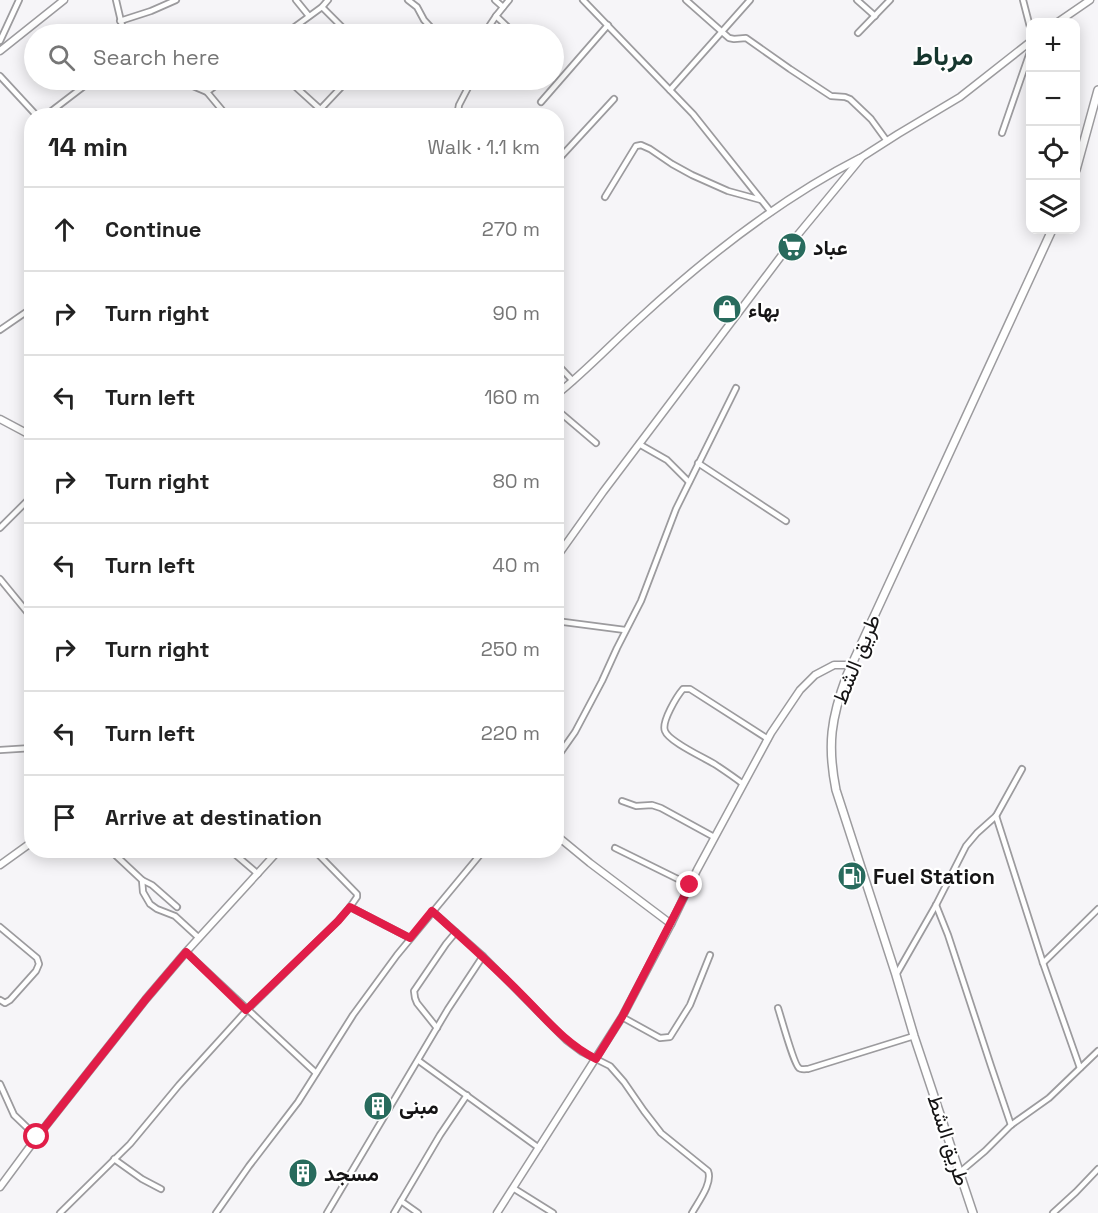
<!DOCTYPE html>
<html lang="en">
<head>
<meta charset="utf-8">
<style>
	:root { --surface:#fff; --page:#f2f2f2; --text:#222; --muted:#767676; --line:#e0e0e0 }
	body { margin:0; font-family:"Space Grotesk",Vazirmatn,sans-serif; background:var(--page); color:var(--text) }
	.controls { position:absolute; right:18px; top:18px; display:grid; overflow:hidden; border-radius:12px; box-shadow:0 3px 15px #0003 }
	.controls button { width:54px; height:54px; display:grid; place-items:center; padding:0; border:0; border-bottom:2px solid var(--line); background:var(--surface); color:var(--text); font:30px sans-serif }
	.stop { position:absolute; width:18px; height:18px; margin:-14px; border:4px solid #e11d48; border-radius:50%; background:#fff }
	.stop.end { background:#e11d48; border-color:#fff; box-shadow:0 2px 6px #0008 }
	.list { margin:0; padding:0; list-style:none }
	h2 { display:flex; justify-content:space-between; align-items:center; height:78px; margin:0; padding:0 24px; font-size:26px }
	h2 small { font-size:20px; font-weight:400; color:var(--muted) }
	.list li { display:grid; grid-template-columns:39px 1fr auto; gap:18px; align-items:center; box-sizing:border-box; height:84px; padding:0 24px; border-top:2px solid var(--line) }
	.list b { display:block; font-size:22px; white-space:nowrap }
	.list em { font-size:20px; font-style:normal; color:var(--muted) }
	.icon { flex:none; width:33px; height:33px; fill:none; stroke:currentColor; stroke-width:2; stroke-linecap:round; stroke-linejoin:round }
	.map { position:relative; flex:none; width:1098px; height:1213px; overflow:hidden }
	.search { position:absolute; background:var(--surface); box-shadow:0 3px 15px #0003; left:24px; top:24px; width:540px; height:66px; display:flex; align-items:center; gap:15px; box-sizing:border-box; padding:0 21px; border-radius:33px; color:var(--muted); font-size:22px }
	.panel { position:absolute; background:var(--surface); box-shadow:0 3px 15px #0003; left:24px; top:108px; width:540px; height:750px; border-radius:24px }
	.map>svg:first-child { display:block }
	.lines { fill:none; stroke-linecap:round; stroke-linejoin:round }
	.minor-casing { stroke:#9c9b9e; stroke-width:8 }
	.tertiary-casing { stroke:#9c9b9e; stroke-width:9 }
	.secondary-casing { stroke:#9c9b9e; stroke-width:10 }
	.minor { stroke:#fff; stroke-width:4.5 }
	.tertiary { stroke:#fff; stroke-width:6 }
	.secondary { stroke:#fff; stroke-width:7 }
	.route { stroke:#e11d48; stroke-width:8 }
	.labels { text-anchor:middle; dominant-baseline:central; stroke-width:4.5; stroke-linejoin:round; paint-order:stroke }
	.poi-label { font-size:21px; font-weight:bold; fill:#151415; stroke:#fff; text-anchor:start }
	.street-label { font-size:21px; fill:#151415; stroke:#fff }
	.district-label { font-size:27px; font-weight:bold; fill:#16362e; stroke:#fff }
</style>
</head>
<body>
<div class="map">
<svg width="1098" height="1213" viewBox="0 0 1098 1213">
	<rect width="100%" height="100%" fill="#f6f5f8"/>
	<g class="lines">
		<g class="minor-casing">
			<g id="minor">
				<path d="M116,0L124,34"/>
				<path d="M296,0L309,16"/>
				<path d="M408,0L417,7L424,20L437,34"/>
				<path d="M495,0L503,7"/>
				<path d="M583,0L693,114L771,212"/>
				<path d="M686,0L729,38L734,39L746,38L790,69L831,96L845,97L850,99L871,119L887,141"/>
				<path d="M857,0L875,16"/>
				<path d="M1023,0L1030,27"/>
				<path d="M322,7L349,34"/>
				<path d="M496,16L515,34"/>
				<path d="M120,21L151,11L176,0"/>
				<path d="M858,33L890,0"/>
				<path d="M285,34L322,7L328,0"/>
				<path d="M484,34L496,16L509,0"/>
				<path d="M0,41L19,0"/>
				<path d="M0,76L37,116"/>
				<path d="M179,80L207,92L227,116"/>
				<path d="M288,80L320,109"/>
				<path d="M670,90L750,0"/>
				<path d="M207,92L223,80"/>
				<path d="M541,102L608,25"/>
				<path d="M45,116L92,80"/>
				<path d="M314,116L348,80"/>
				<path d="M457,116L459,105L472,80"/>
				<path d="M1002,133L1030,52"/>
				<path d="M556,162L614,99"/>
				<path d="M605,197L636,146L641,145L650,149L672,164L692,175L728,191L761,200"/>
				<path d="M0,330L32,308"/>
				<path d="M556,363L573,381"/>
				<path d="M556,409L596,443"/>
				<path d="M639,444L667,460L689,482"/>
				<path d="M698,463L786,521"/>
				<path d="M0,528L32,496"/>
				<path d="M0,579L32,618"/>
				<path d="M556,621L625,630"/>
				<path d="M0,750L32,748"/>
				<path d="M556,759L575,732L602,681L617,648L641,601L676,509L736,388"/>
				<path d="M743,784C734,777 725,771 716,765C705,758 669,742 665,731C661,722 677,696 683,689H690L768,739"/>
				<path d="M622,801L636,806L652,805L661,808L714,837"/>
				<path d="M996,816L1043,963L1080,1068"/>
				<path d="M615,848L690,885"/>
				<path d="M110,850L142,880L143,892L150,904L157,909L175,916L199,938"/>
				<path d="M230,850L258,874"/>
				<path d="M314,850L357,894V897L350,907"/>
				<path d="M142,880L152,885L177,907"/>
				<path d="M936,905L948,935L991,1066L1011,1125"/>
				<path d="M432,911L483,956L566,1040L582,1052L610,1066L624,1082L644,1111L661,1133L708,1171C713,1183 698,1202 692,1213"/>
				<path d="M0,927L37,958L39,964L36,971L10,1000L5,1003L0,1000"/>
				<path d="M186,952L316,1073"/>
				<path d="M1043,963L1098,909"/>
				<path d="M896,975L936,905L966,846L977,833L996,816L1022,769"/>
				<path d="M778,1008C781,1017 794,1065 799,1068C801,1070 806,1069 808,1069L914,1036"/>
				<path d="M622,1017L660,1038L670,1037L690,1005L710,955"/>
				<path d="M437,1028L417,1003L415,998L414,991L446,944L456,932"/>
				<path d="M419,1061L539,1148"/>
				<path d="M0,1084L14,1115L37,1137"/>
				<path d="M114,1159L142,1179L161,1189"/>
				<path d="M960,1172L985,1151L1011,1125L1049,1098L1098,1051"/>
				<path d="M513,1188L553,1213"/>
				<path d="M401,1201L418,1213"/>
				<path d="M60,1213L130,1144L179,1085L247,1010L338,921L350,907L410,938"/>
				<path d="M216,1213L249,1166L298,1102L353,1015L397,955L484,850"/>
				<path d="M327,1213L448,1009L483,956"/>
				<path d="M394,1213L440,1135L467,1095"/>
				<path d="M1053,1213L1076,1192L1098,1169"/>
			</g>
		</g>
		<g class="tertiary-casing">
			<g id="tertiary">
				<path d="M1058,22L1090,0"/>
				<path d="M0,51L64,0"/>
				<path d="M556,395C586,371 612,343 641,317C705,258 782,198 860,158"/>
				<path d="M0,419L32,436"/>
				<path d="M556,558L603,492L791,243L862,157L898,134L960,97L1030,42"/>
				<path d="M556,835L590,863L671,924"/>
				<path d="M0,865L32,842"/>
				<path d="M0,1187L37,1137L146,999L186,952L279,850"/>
				<path d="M497,1213L622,1017L671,924L697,870L771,733L800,690L815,675L834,665H851"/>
			</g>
		</g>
		<g class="secondary-casing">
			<g id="secondary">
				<path d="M1076,170L1098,90"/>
				<path d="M973,1213L914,1036L896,975L836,790C827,745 831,718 847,675L1052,230"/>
			</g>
		</g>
		<use href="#minor" class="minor"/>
		<use href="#tertiary" class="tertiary"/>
		<use href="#secondary" class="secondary"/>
	</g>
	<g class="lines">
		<path class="route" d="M37,1137L146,999L186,952L246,1010L338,921L350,907L410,938L432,911C463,939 494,966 523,996C546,1019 566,1044 596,1059L622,1017L690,885"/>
	</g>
	<defs>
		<g id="supermarket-disc" transform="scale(1.5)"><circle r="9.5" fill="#286b5d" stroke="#fff"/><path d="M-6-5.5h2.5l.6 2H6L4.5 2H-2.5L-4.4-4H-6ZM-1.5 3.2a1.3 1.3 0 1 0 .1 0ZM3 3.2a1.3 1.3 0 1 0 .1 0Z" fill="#fff"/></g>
		<g id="shop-disc" transform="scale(1.5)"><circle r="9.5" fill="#286b5d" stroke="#fff"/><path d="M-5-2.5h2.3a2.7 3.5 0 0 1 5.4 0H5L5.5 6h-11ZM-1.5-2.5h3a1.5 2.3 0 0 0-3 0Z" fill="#fff"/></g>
		<g id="fuel-disc" transform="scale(1.5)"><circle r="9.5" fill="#286b5d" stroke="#fff"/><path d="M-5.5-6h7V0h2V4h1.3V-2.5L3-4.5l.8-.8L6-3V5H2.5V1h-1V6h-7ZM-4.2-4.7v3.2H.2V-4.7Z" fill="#fff"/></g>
		<g id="building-disc" transform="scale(1.5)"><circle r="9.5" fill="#286b5d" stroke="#fff"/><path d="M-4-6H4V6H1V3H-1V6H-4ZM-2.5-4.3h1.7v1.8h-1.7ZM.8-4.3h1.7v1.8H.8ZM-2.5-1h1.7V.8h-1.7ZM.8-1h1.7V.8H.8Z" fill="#fff"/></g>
	</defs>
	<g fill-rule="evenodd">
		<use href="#supermarket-disc" x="792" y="247"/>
		<use href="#shop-disc" x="727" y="309"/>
		<use href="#fuel-disc" x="852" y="876"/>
		<use href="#building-disc" x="378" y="1106"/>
		<use href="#building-disc" x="303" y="1173"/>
	</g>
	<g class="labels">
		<g class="poi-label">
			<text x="813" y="247">عباد</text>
			<text x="748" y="309">بهاء</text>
			<text x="873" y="876">Fuel Station</text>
			<text x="399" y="1106">مبنى</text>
			<text x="324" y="1173">مسجد</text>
		</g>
		<g class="street-label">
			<text transform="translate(856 659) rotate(-68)">طريق الشط</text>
			<text transform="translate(949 1140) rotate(72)">طريق الشط</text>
		</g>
		<g class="district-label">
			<text x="943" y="55">مرباط</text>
		</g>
	</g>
</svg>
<div class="controls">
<button>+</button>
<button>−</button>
<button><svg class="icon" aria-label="locate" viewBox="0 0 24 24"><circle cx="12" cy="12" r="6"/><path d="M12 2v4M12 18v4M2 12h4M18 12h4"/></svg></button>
<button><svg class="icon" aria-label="layers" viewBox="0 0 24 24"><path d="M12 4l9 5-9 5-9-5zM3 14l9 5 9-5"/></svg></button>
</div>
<div class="stop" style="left:37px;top:1137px"></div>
<div class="stop end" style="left:690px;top:885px"></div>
<div class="search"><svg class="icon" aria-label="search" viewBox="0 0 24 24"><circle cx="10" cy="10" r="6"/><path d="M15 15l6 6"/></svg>Search here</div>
<section class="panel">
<h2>14 min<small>Walk · 1.1 km</small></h2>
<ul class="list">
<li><svg class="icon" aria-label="ahead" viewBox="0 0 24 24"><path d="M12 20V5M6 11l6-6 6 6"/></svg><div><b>Continue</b></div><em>270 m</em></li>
<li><svg class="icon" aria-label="right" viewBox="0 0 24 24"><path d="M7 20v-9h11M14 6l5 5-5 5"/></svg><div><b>Turn right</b></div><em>90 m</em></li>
<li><svg class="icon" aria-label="left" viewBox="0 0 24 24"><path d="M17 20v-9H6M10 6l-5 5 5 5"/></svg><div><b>Turn left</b></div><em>160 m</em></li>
<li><svg class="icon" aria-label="right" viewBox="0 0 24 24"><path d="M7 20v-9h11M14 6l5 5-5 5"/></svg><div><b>Turn right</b></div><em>80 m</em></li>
<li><svg class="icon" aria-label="left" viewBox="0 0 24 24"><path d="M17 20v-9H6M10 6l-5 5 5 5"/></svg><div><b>Turn left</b></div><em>40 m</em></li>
<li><svg class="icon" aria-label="right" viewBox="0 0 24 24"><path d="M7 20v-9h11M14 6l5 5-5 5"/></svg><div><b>Turn right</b></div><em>250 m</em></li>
<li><svg class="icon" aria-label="left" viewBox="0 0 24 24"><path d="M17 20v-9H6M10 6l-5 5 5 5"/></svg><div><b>Turn left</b></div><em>220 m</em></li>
<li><svg class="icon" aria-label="arrive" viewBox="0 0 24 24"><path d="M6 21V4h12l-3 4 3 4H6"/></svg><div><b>Arrive at destination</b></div></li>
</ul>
</section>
</div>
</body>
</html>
